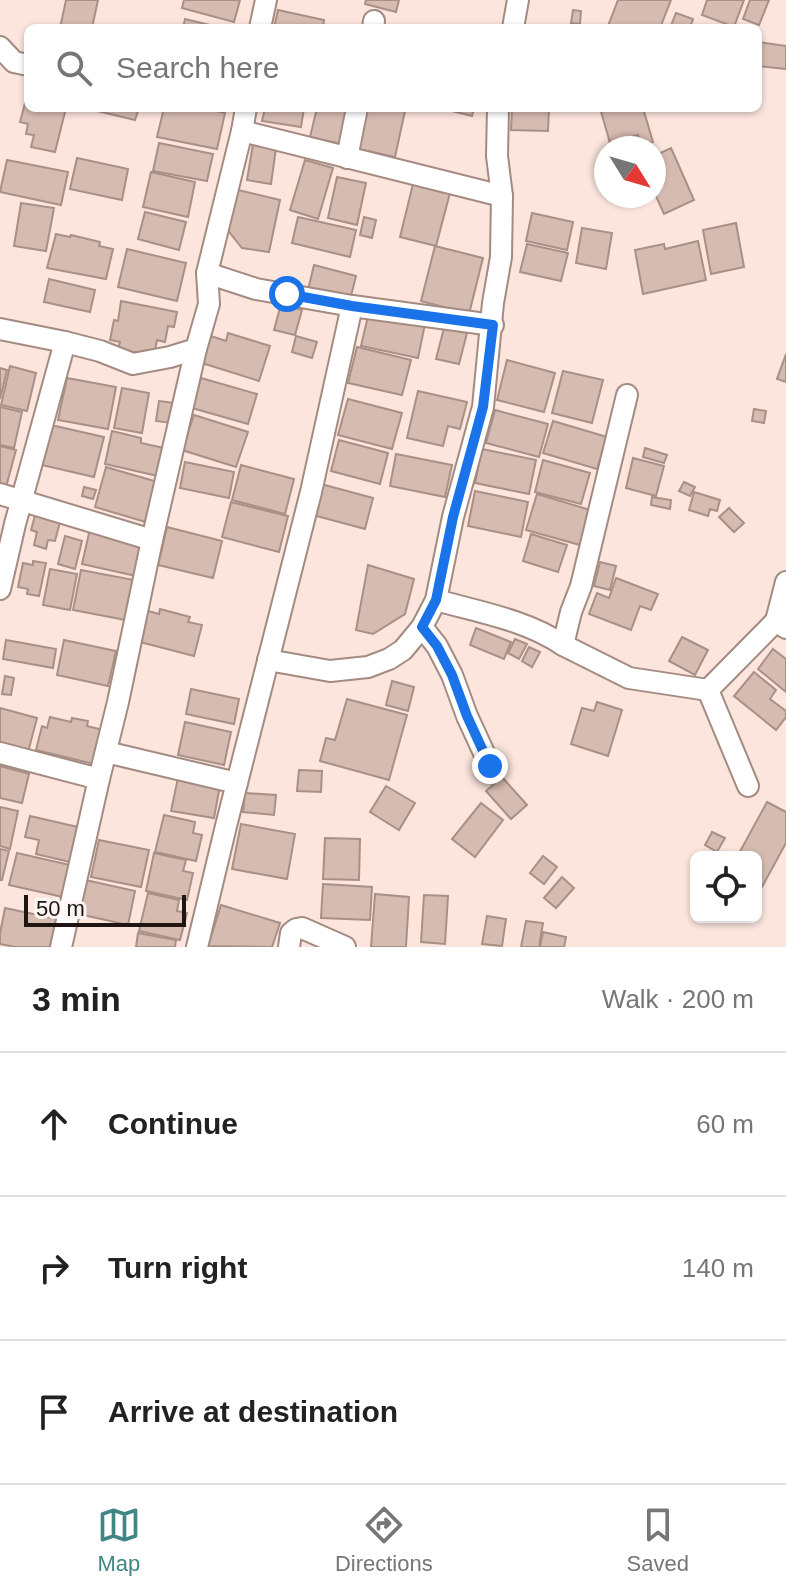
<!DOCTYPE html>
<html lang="en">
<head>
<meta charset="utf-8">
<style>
	:root { --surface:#fff; --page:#f2f2f2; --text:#222; --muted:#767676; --line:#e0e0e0; --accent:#3f8784 }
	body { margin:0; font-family:Arial,sans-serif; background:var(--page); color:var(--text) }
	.controls { position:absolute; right:24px; bottom:24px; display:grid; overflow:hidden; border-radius:12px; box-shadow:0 2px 6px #0004 }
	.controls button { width:72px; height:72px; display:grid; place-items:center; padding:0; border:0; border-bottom:2px solid var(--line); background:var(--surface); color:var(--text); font:40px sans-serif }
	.compass { position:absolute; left:594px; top:136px; width:72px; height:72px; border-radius:50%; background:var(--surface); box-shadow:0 2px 6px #0004; rotate:127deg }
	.scale { position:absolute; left:24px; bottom:20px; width:162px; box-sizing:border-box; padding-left:8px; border:4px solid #1f1612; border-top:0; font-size:22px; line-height:28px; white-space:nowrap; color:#1f1612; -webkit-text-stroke:6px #fcf6f4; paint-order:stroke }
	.stop { position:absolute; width:24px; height:24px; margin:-18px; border:6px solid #1a73e8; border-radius:50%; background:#fff }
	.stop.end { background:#1a73e8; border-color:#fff; box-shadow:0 2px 8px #0008 }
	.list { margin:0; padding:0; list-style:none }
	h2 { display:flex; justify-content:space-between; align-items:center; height:104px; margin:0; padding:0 32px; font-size:34px }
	h2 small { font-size:26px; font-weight:400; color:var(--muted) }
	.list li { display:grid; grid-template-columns:52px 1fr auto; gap:24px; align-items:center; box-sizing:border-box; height:144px; padding:0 32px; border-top:2px solid var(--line) }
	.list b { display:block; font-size:30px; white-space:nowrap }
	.list em { font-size:26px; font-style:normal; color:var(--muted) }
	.icon { flex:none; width:44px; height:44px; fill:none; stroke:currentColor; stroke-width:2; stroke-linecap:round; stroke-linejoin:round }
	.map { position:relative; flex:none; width:786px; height:947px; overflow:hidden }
	.search { position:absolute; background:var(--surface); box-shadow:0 2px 6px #0004; left:24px; right:24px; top:24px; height:88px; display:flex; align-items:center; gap:20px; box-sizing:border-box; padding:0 28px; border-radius:12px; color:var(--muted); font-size:30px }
	.sheet { height:536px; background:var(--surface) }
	nav { display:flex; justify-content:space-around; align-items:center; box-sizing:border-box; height:112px; border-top:2px solid var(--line); background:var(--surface); font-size:22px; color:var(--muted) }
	nav a { display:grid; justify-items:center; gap:4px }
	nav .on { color:var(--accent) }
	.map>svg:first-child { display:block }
	.building { fill:#d6bbb1; stroke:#a99087; stroke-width:2 }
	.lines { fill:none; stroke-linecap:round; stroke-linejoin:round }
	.street-casing { stroke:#a48b81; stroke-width:24 }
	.street { stroke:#fff; stroke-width:20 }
	.route { stroke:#1a73e8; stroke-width:10 }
</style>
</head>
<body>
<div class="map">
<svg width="786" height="947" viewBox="0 0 786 947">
	<rect width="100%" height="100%" fill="#fbe5dd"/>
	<g class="building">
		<path d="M66,0H98L92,28H60Z"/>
		<path d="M184,0H240L234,22L182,8Z"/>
		<path d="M366,0H399L396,12L365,4Z"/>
		<path d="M618,0H671L660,28H612L608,26Z"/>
		<path d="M707,0H744L734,27L702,15Z"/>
		<path d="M750,0H769L759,25L743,19Z"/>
		<path d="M278,10L324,20L323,28H274Z"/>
		<path d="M573,10L581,11L580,24L571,23Z"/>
		<path d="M676,13L693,19L690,28H670Z"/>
		<path d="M185,19L222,28H183Z"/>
		<path d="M758,42L786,46V69L758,66Z"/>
		<path d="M25,103L28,104V108H66L55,152L31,147L34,135L26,134L28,124L20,122Z"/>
		<path d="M93,108H139L135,120L93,110Z"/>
		<path d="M164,108H204L225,113L217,149L157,137Z"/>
		<path d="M265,108H304L301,127L262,121Z"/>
		<path d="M317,108H351L342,144L310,137Z"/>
		<path d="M367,108H393L405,111L395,157L358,149Z"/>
		<path d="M440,108H474L472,116Z"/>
		<path d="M512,108H549L548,131L511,130Z"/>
		<path d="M600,108H643L653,142L641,146L638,135L610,143Z"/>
		<path d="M159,143L213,154L207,181L153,171Z"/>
		<path d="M253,144L276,148L271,184L247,180Z"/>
		<path d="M671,148L694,200L664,214L655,194H654V156Z"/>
		<path d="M77,158L128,169L122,200L70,189Z"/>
		<path d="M7,160L68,172L61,205L0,192Z"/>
		<path d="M305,160L333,168L318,219L290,210Z"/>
		<path d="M151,172L195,182L188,217L143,207Z"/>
		<path d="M337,177L366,183L357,225L328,218Z"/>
		<path d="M413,184L450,193L436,246L400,237Z"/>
		<path d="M234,189L280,200L269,252L242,248L226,228Z"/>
		<path d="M21,203L54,208L46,251L14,246Z"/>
		<path d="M145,212L186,222L179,250L138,239Z"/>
		<path d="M532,213L573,222L567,250L526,241Z"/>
		<path d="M298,217L356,230L350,257L292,243Z"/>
		<path d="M364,217L376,220L372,238L360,235Z"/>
		<path d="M736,223L744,267L711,274L703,230Z"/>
		<path d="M582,228L612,233L606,269L576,263Z"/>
		<path d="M56,234L70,237L71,235L100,242L99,246L113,249L106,279L47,268Z"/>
		<path d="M698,241L706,280L643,294L635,250L664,244L665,249Z"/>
		<path d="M527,244L568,253L561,281L520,272Z"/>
		<path d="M435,246L483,258L469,314L421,301Z"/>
		<path d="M127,249L186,263L177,301L118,287Z"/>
		<path d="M314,265L356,276L350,300L308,290Z"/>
		<path d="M49,279L95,290L90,312L44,302Z"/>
		<path d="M121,301L177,312L174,327L168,326L165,342L157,340L154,356L118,349L120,342L110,340L114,320L118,321Z"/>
		<path d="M281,304L302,310L295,335L274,330Z"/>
		<path d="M369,312L425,324L418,358L361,346Z"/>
		<path d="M444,328L467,333L459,364L436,359Z"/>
		<path d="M228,333L270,346L259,381L202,363L211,336L226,341Z"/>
		<path d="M296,336L317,342L312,358L292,352Z"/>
		<path d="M357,347L411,360L402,395L348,383Z"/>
		<path d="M786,354V382L777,379Z"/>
		<path d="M507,360L555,373L544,412L497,400Z"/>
		<path d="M10,366L36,373L27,411L1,405Z"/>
		<path d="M0,368L7,370L0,399Z"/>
		<path d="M563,371L603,380L592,423L552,413Z"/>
		<path d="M67,378L116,387L108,429L58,420Z"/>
		<path d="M201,378L257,394L248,424L192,408Z"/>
		<path d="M122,388L149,393L142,433L114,428Z"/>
		<path d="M418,391L467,402L460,429L448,426L443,446L407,438Z"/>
		<path d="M348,399L402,413L392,449L338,435Z"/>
		<path d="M159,401L175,403L172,423L156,421Z"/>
		<path d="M0,407L22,412L14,448L0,445Z"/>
		<path d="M754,409L766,411L764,423L752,421Z"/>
		<path d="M495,410L548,424L539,457L486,443Z"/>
		<path d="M194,415L248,432L236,467L182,450Z"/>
		<path d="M553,421L607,437L597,469L543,453Z"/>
		<path d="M51,425L104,437L94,477L42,465Z"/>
		<path d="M112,431L141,438V443L164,448L158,476L105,464Z"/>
		<path d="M339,440L388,453L380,484L331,471Z"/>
		<path d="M0,446L16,450L6,487L0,486Z"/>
		<path d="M645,448L667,455L664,463L643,457Z"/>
		<path d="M482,449L536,460L529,494L475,483Z"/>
		<path d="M396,454L452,465L445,497L390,486Z"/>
		<path d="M633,458L664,466L656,496L626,488Z"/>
		<path d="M543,460L590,473L581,504L535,492Z"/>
		<path d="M185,462L234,472L229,498L180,488Z"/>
		<path d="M241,465L294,479L285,514L232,500Z"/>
		<path d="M106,467L161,483L149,523L95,507Z"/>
		<path d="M684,482L695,487L690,496L679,491Z"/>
		<path d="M321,484L373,498L365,529L313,515Z"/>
		<path d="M84,487L96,490L93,499L82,496Z"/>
		<path d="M475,491L528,502L521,537L468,526Z"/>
		<path d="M694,492L720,500L717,511L710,509L708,516L689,510Z"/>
		<path d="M537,494L590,510L580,545L526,530Z"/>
		<path d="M652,497L671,500L670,509L651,505Z"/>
		<path d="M231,502L288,516L279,552L222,537Z"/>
		<path d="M729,508L744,523L734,532L719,517Z"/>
		<path d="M36,512L50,515L49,520L60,522L55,541L48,540L46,549L34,545L37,532L31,530Z"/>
		<path d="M167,527L222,541L213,578L158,565Z"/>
		<path d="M90,529L144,541L136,576L82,564Z"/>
		<path d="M531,534L567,545L558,572L523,561Z"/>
		<path d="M65,536L82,541L75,569L58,564Z"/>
		<path d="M33,561L46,563L39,596L27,594L28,589L18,587L23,563L33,565Z"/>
		<path d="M600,562L616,566L610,590L594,586Z"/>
		<path d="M368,565L414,579L405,614L373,634L356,630Z"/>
		<path d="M50,569L77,574L70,610L43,605Z"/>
		<path d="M81,570L139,581L131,621L73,610Z"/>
		<path d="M616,578L658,594L651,610L640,606L631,630L589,614L597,593L609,598Z"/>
		<path d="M160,609L190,617L188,622L202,625L194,656L140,642L148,611L159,614Z"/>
		<path d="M476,628L511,642L504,659L470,645Z"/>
		<path d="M682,637L708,650L695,675L669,661Z"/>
		<path d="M515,639L527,644L519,659L508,653Z"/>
		<path d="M6,640L56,649L53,668L3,659Z"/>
		<path d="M64,640L116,651L108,686L57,675Z"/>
		<path d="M529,647L540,652L532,667L522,661Z"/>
		<path d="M773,649L786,659V692L758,669Z"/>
		<path d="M754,672L776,690L770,699L786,711V717L776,730L734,696Z"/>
		<path d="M5,676L14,678L11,695L2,694Z"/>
		<path d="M392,681L414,687L408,711L386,705Z"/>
		<path d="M191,689L239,699L234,724L186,714Z"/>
		<path d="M347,699L407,715L389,780L320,761L326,738L335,740Z"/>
		<path d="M597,702L622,710L608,756L571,744L582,708L594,711Z"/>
		<path d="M0,708L37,718L27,756L0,749Z"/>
		<path d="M50,717L71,722L72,718L88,721L87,726L103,730L94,764L36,750L42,726L47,728Z"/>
		<path d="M185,722L231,732L224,765L178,755Z"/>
		<path d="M0,766L29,774L22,803L0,798Z"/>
		<path d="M299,770L322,771L321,792L297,791Z"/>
		<path d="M502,777L527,805L511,819L486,791Z"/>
		<path d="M178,778L220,785L214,818L171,811Z"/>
		<path d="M386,786L415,803L399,830L370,812Z"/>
		<path d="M245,793L276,795L274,815L243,812Z"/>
		<path d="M767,802L786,812V843L762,887L756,884V857H737Z"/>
		<path d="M481,803L503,820L475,857L452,839Z"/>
		<path d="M0,807L18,811L10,849L0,846Z"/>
		<path d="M164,815L195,822L193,833L202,835L196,861L155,852Z"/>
		<path d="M30,816L78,827L70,862L36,854L39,840L25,837Z"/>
		<path d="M241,824L295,834L287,879L232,869Z"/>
		<path d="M712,832L725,838L717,852L705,845Z"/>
		<path d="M325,838L360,839L359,880L323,879Z"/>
		<path d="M99,840L149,850L141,887L91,877Z"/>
		<path d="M0,849L9,851L2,880H0Z"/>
		<path d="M17,853L70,865L63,897L9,885Z"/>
		<path d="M154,853L186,860L183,871L193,873L187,900L146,891Z"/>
		<path d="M543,856L557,867L544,884L530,873Z"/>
		<path d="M562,877L574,888L556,908L544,898Z"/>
		<path d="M81,879L135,891L128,925L74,913Z"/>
		<path d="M323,884L372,887L370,920L321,918Z"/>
		<path d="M148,893L179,900L177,911L187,913L180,940L139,931Z"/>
		<path d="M375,894L409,897L406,947H371Z"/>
		<path d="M424,895L448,896L445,944L421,942Z"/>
		<path d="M221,905L280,923L272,947L208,946Z"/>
		<path d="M5,908L57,919L50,947H15L0,944V933Z"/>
		<path d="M487,916L506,919L502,946L482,944Z"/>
		<path d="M526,921L543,923L539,947H521Z"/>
		<path d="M543,932L566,937L564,947H540Z"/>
		<path d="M138,933L176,940L175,947H136Z"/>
	</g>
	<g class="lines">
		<g class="street-casing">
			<g id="street">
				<path d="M260,28L266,0"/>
				<path d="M373,28L374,21"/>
				<path d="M513,28L518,0"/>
				<path d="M0,47L14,62L28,65"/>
				<path d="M242,131L502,196"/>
				<path d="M347,158L357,108"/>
				<path d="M352,306L493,325"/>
				<path d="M0,329L65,342L100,351L133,364L170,357L196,349L209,304L207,273L242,131L246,108"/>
				<path d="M0,494L152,540"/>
				<path d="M0,589L15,524L65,342"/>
				<path d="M436,600C479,612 526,620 563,645L571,612L581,586L627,395"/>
				<path d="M776,621L786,582"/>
				<path d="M422,627L437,646L452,675L467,716L490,766"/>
				<path d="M563,645L629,678L708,690L776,621L786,628"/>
				<path d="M268,660L330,671L368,667L389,659L403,650L422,627L436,600L453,517L483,407L493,303L501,257L502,196L497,156L498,108"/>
				<path d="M708,690L748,786"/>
				<path d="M106,752L237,783"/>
				<path d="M0,753L99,779L61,947"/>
				<path d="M99,779L118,702L152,540L196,349"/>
				<path d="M197,947L226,826L311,492L352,306L256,289L207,273"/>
				<path d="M289,947L291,933L296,929L302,928L345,947"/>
			</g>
		</g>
		<use href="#street" class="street"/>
	</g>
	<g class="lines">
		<path class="route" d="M287,294L352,306L493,325L483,407L453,517L436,600L422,627L437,646L452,675L467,716L490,766"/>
	</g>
</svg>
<div class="controls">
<button><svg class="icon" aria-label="locate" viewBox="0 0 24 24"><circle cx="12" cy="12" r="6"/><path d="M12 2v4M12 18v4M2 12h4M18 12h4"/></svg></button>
</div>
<svg class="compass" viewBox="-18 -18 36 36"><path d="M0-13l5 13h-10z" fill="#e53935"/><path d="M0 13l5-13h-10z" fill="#767676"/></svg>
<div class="scale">50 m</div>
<div class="stop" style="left:287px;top:294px"></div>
<div class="stop end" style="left:490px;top:766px"></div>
<div class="search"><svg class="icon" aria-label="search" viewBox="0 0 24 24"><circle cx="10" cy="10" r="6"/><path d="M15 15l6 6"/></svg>Search here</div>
</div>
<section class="sheet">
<h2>3 min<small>Walk · 200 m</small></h2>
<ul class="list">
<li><svg class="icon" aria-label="ahead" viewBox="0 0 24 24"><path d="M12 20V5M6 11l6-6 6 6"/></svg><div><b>Continue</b></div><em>60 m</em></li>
<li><svg class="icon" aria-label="right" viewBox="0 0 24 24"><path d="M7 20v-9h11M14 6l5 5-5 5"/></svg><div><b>Turn right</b></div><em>140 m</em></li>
<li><svg class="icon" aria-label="arrive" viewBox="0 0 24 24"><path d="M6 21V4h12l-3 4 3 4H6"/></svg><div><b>Arrive at destination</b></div></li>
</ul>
</section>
<nav>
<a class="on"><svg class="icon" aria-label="map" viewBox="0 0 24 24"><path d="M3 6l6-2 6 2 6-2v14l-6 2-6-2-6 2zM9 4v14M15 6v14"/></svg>Map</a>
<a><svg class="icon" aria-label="directions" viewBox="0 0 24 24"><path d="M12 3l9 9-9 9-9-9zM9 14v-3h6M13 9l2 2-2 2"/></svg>Directions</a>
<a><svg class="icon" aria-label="saved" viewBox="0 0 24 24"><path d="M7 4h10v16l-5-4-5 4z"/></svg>Saved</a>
</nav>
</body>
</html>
